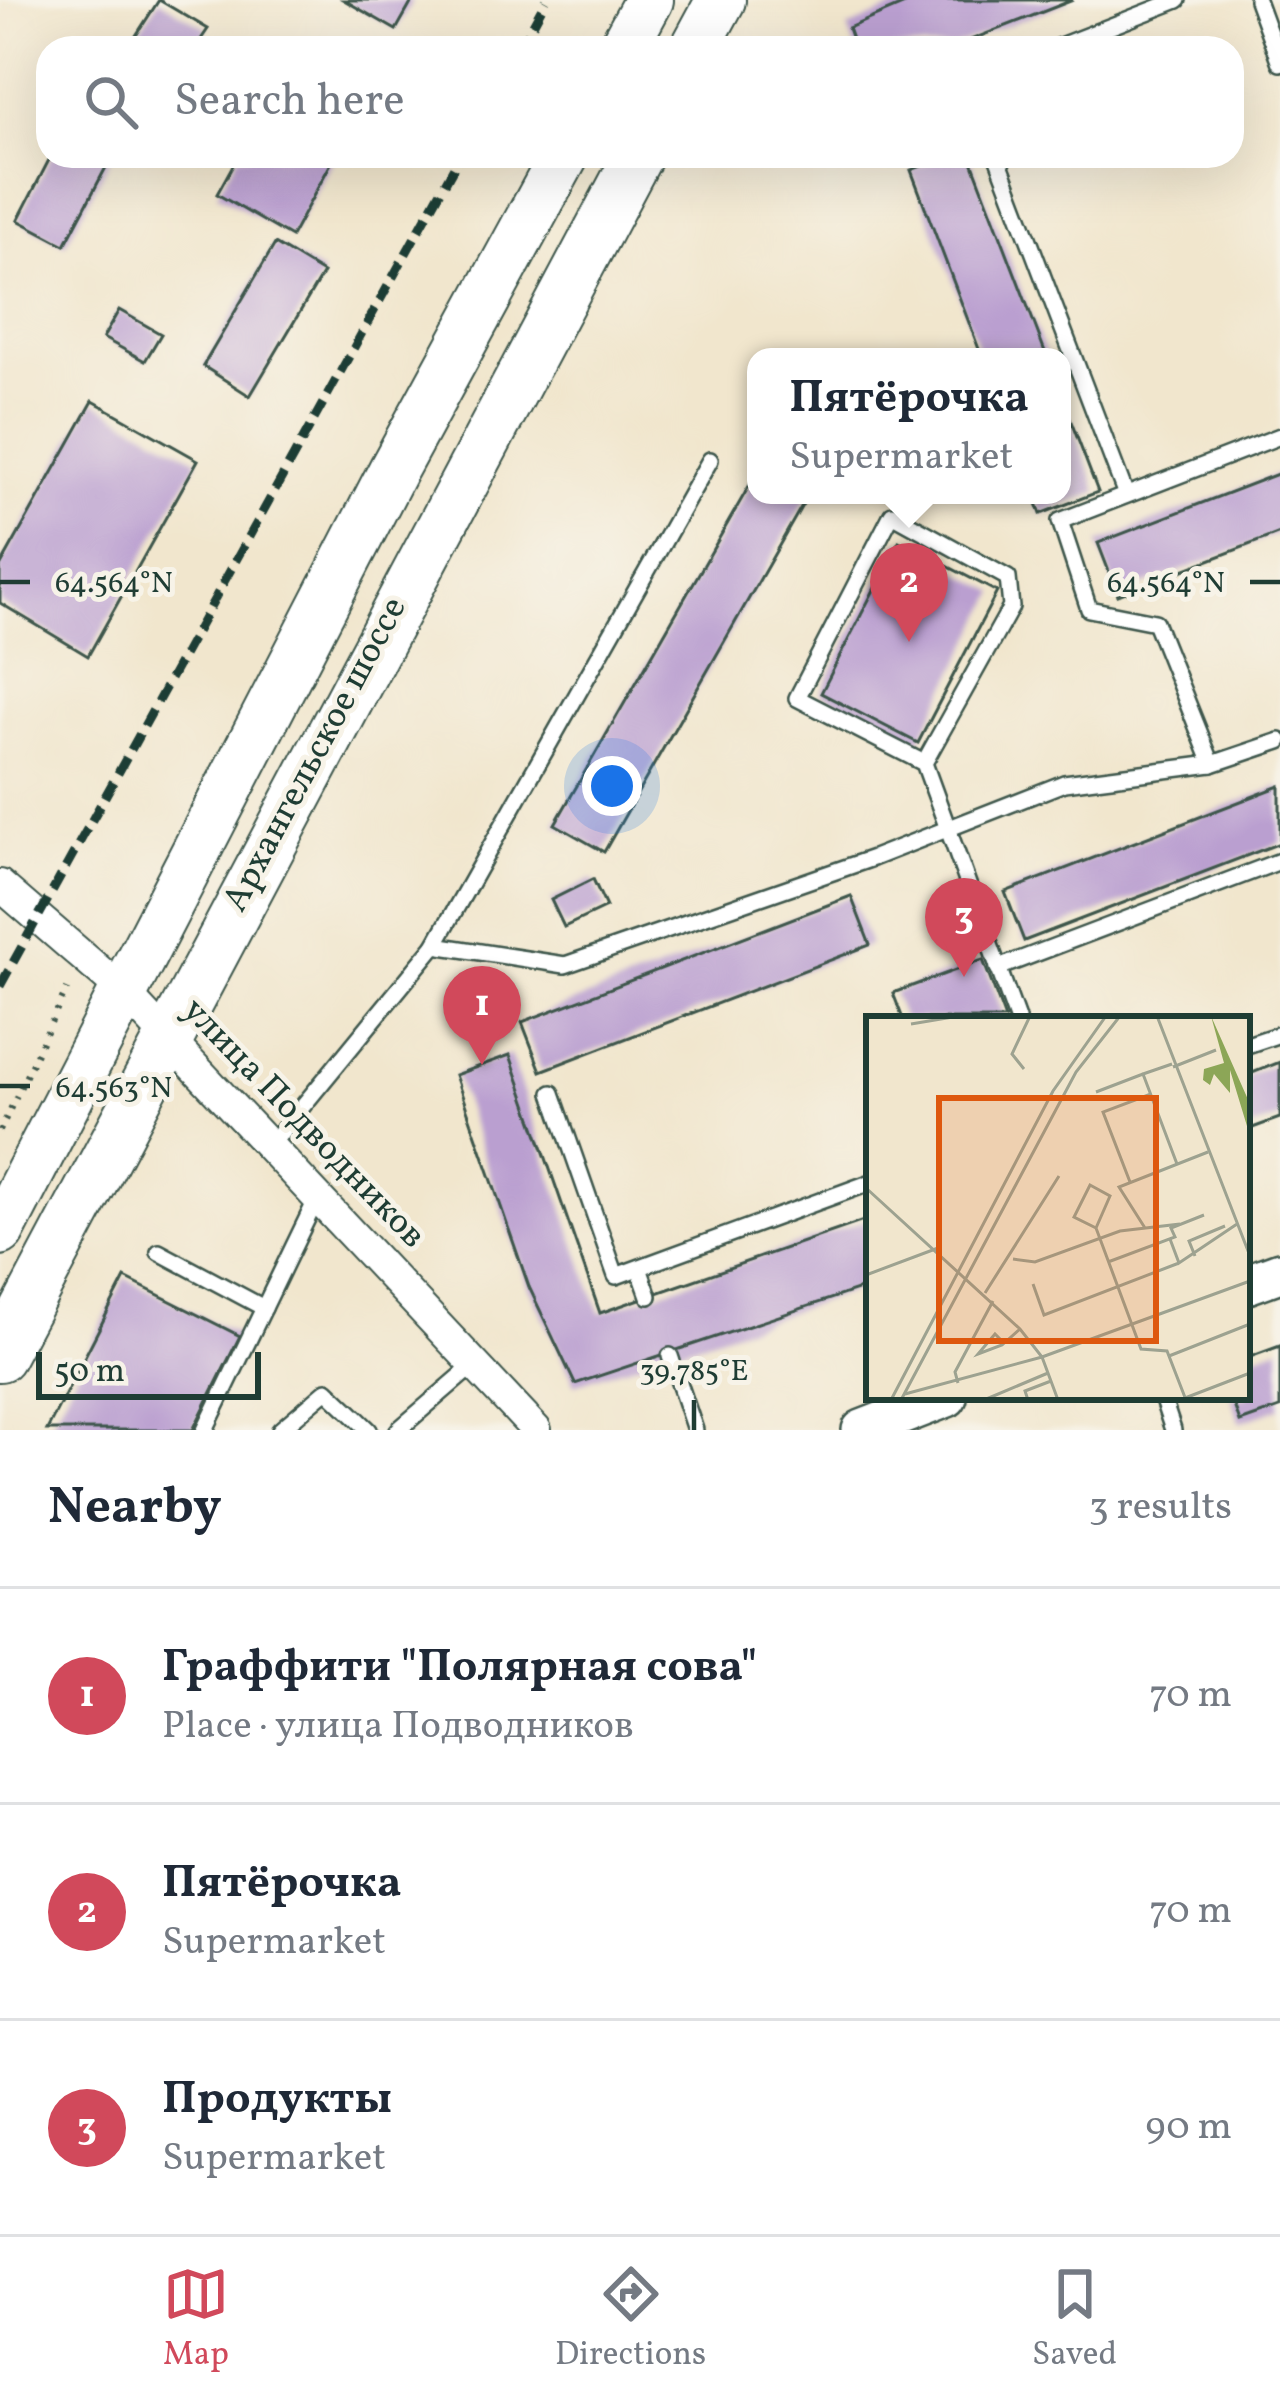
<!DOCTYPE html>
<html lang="en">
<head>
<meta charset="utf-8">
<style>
	:root { --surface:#fff; --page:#f2f2f3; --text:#1f2937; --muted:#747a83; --line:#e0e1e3; --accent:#d1495b }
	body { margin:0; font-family:Vollkorn,serif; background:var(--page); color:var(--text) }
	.scale { position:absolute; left:36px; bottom:30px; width:225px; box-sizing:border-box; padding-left:12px; border:6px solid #1f3d34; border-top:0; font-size:33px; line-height:42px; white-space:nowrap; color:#1f3d34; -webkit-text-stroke:9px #f7f3e8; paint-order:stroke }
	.you { position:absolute; left:612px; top:786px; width:42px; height:42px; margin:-30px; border:9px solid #fff; border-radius:50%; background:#1a73e8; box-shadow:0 0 0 18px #1a73e833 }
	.badge { display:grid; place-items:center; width:78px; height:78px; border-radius:50%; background:var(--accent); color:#fff; font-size:39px; font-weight:700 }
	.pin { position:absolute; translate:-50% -99px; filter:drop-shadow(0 3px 6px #0008) }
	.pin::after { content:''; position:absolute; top:63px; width:42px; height:36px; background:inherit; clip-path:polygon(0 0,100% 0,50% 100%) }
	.popup { position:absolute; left:747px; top:348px; width:324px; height:156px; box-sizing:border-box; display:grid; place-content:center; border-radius:24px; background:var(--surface); filter:drop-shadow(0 3px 9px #0005); font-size:39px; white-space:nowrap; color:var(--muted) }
	.popup b { font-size:45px; color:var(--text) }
	.popup::after { content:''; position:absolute; left:50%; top:100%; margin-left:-24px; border:24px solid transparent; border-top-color:var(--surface) }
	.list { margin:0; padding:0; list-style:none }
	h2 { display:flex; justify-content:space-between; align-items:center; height:156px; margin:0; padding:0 48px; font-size:51px }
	h2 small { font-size:39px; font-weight:400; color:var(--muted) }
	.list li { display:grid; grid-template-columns:78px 1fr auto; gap:36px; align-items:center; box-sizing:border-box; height:216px; padding:0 48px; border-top:3px solid var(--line) }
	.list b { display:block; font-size:45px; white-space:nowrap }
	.list p { margin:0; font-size:39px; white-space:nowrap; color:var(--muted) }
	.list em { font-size:39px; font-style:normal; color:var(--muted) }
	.icon { flex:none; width:66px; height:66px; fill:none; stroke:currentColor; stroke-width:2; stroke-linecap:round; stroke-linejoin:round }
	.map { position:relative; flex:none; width:1280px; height:1430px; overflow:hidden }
	.search { position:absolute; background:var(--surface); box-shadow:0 12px 48px #0002; left:36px; right:36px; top:36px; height:132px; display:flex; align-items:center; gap:30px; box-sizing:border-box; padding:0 42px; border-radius:36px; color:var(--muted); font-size:45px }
	.sheet { height:804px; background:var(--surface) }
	nav { display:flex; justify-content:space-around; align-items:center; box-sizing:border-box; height:168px; border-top:3px solid var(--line); background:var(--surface); font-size:33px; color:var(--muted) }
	nav a { display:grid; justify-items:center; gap:6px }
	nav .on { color:var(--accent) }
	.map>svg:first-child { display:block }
	.building { fill:#ba9fd0 }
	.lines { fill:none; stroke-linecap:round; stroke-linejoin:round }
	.service-casing { stroke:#3e564b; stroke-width:20 }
	.minor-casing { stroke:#3e564b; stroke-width:34 }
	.tertiary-casing { stroke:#3e564b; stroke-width:44 }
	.primary-casing { stroke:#3e564b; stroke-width:52 }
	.path { stroke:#3e564b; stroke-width:6; stroke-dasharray:3 9; stroke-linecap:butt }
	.service { stroke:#fff; stroke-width:15 }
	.minor { stroke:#fff; stroke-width:30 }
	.tertiary { stroke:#fff; stroke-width:39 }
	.primary { stroke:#fff; stroke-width:48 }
	.rail { stroke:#1f3d34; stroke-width:9; stroke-dasharray:18 9; stroke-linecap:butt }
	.ticks { fill:none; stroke:#1f3d34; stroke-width:4.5 }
	.labels { text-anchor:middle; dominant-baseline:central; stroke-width:10; stroke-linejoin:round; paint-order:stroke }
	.street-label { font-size:36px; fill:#1f3d34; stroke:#f7f3e8 }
	.inset-road { fill:none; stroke:#9da290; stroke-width:3 }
	.view { fill:#de580e; fill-opacity:0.15; stroke:#de580e; stroke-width:6 }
	.inset-edge { fill:none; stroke:#1f3d34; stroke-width:6 }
	.ticks-label { font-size:30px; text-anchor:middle; fill:#1f3d34; stroke:#f7f3e8; stroke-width:10; stroke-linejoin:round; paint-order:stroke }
</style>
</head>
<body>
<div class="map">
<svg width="1280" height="1430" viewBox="0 0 1280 1430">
	<rect width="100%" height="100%" fill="#f7f3e8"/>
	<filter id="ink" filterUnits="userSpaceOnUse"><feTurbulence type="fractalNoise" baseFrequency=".00833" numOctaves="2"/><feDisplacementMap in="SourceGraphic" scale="24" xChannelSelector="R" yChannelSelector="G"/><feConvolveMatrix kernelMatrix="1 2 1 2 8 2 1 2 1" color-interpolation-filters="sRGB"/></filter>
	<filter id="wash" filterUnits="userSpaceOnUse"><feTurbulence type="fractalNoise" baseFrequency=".004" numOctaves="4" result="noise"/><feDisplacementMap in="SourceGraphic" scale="48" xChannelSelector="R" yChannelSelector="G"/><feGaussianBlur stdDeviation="2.7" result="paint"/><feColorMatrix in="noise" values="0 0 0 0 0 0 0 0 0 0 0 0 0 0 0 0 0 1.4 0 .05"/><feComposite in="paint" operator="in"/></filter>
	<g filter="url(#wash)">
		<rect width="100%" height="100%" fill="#f1e6cd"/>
		<g id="blocks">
			<g class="building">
				<path d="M159,0L208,29L195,48H128Z"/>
				<path d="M344,0H413L396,30Z"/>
				<path d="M914,0H1073L950,48H855L848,28Z"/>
				<path d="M51,156H112L65,245L18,220Z"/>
				<path d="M238,156H335L291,237L217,194Z"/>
				<path d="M947,156H970L1047,357H982L911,170Z"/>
				<path d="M275,244L323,273L250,396L203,366Z"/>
				<path d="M119,310L161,334L145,361L103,338Z"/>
				<path d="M1062,398L1098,492L1041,514L1034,495H1062Z"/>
				<path d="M93,401L198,460L88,656L0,603V567Z"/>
				<path d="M1280,473V533L1118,595L1098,543Z"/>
				<path d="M756,474V495H808L604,852L555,824Z"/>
				<path d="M899,541L997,592L918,743L821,693Z"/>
				<path d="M1280,786V843L1024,941L1005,892Z"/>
				<path d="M593,879L606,907L564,927L551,900Z"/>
				<path d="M851,896L870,945L541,1071L522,1022Z"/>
				<path d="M983,960L1005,1019H903L893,993Z"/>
				<path d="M510,1055L600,1313L869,1219V1286L575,1384L529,1287L455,1075Z"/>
				<path d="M1280,1062V1118L1247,1130V1075Z"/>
				<path d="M125,1278L240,1336L193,1430H47Z"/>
				<path d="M1280,1346V1408L1240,1422L1231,1397H1247V1358Z"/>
			</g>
		</g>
	</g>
	<g filter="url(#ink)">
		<use href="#blocks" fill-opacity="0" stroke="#3e564b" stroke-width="3"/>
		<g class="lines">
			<g class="service-casing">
				<g id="service">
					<path d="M1257,0L1280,63"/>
					<path d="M1055,48L1178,0"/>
					<path d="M997,156L1126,495"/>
					<path d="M924,763L1011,607L1008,578L892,514L797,698L924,763L1017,1019"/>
					<path d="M1212,764L1155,622L1089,609L1060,521L1280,436"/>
					<path d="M435,945L565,965L873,858L1064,783L1212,764L1280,741"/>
					<path d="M998,968L1280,861"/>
					<path d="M1247,1045L1280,1034"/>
					<path d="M552,1093L616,1276L869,1183"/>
					<path d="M270,1146L435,945L710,460"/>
					<path d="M159,1252L264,1308"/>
					<path d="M639,1268L649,1296"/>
					<path d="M670,1356L695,1430"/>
					<path d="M1162,1397L1173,1430"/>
					<path d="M205,1430L318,1196"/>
					<path d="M280,1430L327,1390L369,1430"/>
					<path d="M398,1430L476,1363"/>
				</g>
			</g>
			<g class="minor-casing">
				<path id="minor" d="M0,885L124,992L536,1430"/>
			</g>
			<g class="tertiary-casing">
				<g id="tertiary">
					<path d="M1247,1284L1280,1272"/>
					<path d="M862,1430L947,1397"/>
				</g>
			</g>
			<g class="primary-casing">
				<g id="primary">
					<path d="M623,48L649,0"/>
					<path d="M695,48L721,0"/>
					<path d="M0,1231L393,470L564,156"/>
					<path d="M0,1357L638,156"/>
				</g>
			</g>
			<path class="path" d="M0,1131L67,989"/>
			<use href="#service" class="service"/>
			<use href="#minor" class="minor"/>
			<use href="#tertiary" class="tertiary"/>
			<use href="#primary" class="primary"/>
			<g class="rail">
				<path d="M520,48L546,0"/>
				<path d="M0,986L460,156"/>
			</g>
		</g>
	</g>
	<path class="ticks" d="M0,582H30M1250,582H1280M0,1086H30M694,1400V1430"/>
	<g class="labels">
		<g class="street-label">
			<text transform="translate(316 755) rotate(-62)">Архангельское шоссе</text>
			<text transform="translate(303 1124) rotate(46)">улица Подводников</text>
		</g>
	</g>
	<g transform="translate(866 1016)">
		<rect width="384" height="384" fill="#f1e6cd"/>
		<path d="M345,0L384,88V120L364,54V77L348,58L344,69L337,64L338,53L358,47Z" fill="#8ca657"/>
		<path class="inset-road" d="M291,0L384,240M45,8L93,0M306,48L277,58L311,148M307,51L350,34M158,53L146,38L164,0M230,76L277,58M264,166L237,96L285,78M0,172L154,313L176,341L192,384M230,212L244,180L224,169L208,201L230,212L275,333L301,335L320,384M279,212L253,171L342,136M304,223L313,247L371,208M329,240L323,225L359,210M147,243L169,246L254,215L314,208M242,246L309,221L305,212L338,199M0,259L72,232M167,268L178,299L313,247M119,277L193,160M138,327L129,318L112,338L136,329L154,313M303,340L384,308M92,367L89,356L127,285M39,378L176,341L384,265M319,382L384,357M25,384L187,75L240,0M35,384L210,56L254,0M118,384L182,357M162,384L159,375L185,365"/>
		<path class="view" d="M73,82H290V325H73Z"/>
		<rect width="384" height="384" class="inset-edge"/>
	</g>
	<g class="ticks-label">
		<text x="114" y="592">64.564°N</text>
		<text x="1166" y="592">64.564°N</text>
		<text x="114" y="1097">64.563°N</text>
		<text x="694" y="1380">39.785°E</text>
	</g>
</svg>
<div class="scale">50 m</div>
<div class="you"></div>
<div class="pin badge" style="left:482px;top:1065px">1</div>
<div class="pin badge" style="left:909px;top:642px">2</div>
<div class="popup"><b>Пятёрочка</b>Supermarket</div>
<div class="pin badge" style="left:964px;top:977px">3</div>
<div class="search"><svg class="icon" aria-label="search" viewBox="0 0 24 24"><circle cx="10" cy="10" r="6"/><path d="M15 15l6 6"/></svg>Search here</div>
</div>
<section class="sheet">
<h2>Nearby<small>3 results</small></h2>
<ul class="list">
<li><span class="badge">1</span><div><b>Граффити &quot;Полярная сова&quot;</b><p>Place · улица Подводников</p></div><em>70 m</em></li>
<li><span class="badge">2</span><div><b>Пятёрочка</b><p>Supermarket</p></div><em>70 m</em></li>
<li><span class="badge">3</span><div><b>Продукты</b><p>Supermarket</p></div><em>90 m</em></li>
</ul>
</section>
<nav>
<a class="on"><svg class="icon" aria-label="map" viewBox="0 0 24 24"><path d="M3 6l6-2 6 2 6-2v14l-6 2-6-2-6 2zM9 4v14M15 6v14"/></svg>Map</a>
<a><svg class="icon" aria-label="directions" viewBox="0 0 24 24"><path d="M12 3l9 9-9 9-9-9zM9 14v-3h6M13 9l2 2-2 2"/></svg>Directions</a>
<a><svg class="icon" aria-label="saved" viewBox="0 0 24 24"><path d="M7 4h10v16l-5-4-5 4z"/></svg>Saved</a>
</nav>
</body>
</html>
